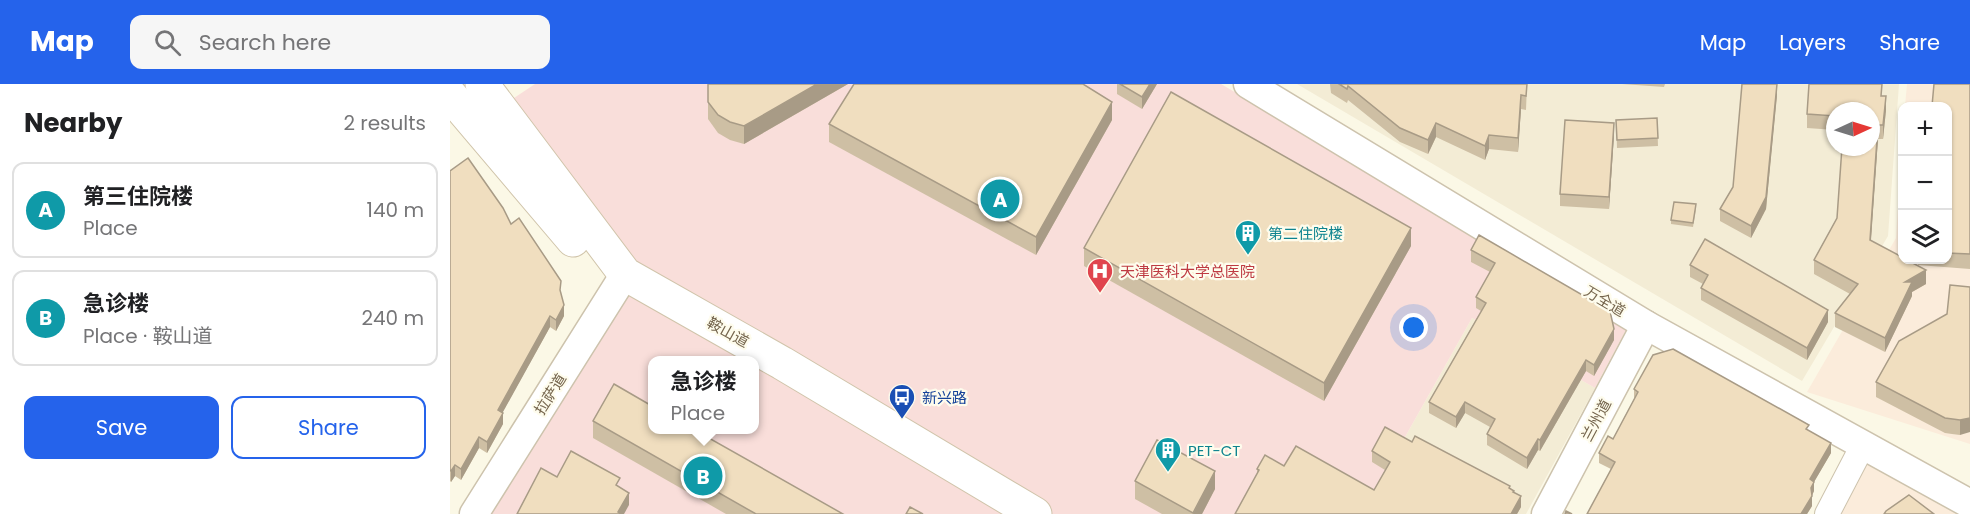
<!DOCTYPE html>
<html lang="en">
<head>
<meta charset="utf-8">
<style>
	:root { --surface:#fff; --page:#f6f6f6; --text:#202124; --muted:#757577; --line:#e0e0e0; --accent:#2563eb }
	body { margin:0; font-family:Poppins,"Noto Sans SC",sans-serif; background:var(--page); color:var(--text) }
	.controls { position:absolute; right:18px; top:18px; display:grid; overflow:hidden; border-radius:12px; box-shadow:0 2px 4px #0004 }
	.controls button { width:54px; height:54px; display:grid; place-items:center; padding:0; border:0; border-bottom:2px solid var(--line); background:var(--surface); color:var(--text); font:30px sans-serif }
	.compass { position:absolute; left:1376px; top:18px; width:54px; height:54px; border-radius:50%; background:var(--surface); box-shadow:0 2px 4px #0004; rotate:86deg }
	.you { position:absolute; left:964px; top:244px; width:21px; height:21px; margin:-15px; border:4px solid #fff; border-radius:50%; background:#1a73e8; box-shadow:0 0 0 9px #1a73e833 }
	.badge { display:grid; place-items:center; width:39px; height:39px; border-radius:50%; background:var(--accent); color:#fff; font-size:20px; font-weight:700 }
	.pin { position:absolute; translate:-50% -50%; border:3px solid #fff; box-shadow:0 2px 6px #0006 }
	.popup { position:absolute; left:198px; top:272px; width:111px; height:78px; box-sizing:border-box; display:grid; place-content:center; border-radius:12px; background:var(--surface); filter:drop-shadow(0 2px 4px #0005); font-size:20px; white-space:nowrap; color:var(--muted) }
	.popup b { font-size:22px; color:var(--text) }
	.popup::after { content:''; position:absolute; left:50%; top:100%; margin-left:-12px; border:12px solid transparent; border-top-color:var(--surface) }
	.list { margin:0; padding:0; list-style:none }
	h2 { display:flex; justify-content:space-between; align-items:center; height:78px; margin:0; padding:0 24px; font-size:26px }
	h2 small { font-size:20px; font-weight:400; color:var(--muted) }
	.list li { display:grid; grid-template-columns:39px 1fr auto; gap:18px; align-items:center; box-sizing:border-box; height:96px; margin:0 12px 12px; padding:0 12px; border:2px solid var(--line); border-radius:12px }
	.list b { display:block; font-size:22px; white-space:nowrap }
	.list p { margin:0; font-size:20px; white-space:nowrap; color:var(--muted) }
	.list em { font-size:20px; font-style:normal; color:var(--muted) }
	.actions { display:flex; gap:12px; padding:18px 24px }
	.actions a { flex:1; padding:14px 0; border:2px solid var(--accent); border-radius:12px; text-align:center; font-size:21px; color:var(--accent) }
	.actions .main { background:var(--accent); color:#fff }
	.icon { flex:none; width:33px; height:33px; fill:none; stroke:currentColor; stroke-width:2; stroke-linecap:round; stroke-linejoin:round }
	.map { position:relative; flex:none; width:1520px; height:430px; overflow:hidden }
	header { display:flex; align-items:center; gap:36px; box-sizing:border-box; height:84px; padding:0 30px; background:var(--accent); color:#fff }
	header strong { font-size:28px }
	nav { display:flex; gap:33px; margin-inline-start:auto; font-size:21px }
	.search { width:420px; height:54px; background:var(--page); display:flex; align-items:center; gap:15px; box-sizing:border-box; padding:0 21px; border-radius:12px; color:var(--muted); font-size:22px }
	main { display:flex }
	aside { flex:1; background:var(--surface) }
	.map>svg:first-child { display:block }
	.residential { fill:#f3ecd5; fill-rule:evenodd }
	.commercial { fill:#fbecdb }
	.medical { fill:#f9deda; fill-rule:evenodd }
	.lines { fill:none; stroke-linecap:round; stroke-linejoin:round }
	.minor-casing { stroke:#cdc3ad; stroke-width:26 }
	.tertiary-casing { stroke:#cdc3ad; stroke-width:31 }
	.secondary-casing { stroke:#d0c4aa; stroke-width:35 }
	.minor { stroke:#fff; stroke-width:24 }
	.tertiary { stroke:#fff; stroke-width:28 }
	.secondary { stroke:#fff; stroke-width:33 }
	.wall { fill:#cebfa4 }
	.shaded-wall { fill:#a89b86 }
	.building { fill:#f0debf; stroke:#a89b86; stroke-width:1.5 }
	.labels { text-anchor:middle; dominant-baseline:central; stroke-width:4.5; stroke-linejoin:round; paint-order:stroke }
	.culture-label { font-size:15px; fill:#0d838f; stroke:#fefced; text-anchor:start }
	.health-label { font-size:15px; fill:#be3a42; stroke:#fefced; text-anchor:start }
	.street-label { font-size:15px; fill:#74644c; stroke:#fefced }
	.transit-label { font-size:15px; fill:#164399; stroke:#fefced; text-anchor:start }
</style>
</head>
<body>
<header>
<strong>Map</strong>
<div class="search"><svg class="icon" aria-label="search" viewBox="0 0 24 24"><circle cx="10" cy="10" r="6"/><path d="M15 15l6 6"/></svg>Search here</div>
<nav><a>Map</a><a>Layers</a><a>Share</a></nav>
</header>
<main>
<aside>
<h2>Nearby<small>2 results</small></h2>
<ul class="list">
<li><span class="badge" style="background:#0f9aa8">A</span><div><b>第三住院楼</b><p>Place</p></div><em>140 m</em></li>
<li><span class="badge" style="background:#0f9aa8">B</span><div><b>急诊楼</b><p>Place · 鞍山道</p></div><em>240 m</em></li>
</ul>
<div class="actions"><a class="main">Save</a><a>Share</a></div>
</aside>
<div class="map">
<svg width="1520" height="430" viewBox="0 0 1520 430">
	<rect width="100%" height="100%" fill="#fbf8e6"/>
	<g class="residential">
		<path d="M847,0H1449L1438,152L1352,297ZM1385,27H1421V63H1385Z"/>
		<path d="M1022,234L1145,304L1076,430H826L923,410Z"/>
	</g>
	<g class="commercial">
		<path d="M1457,0H1520V360L1357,308L1446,154L1452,60V176H1498V22H1455Z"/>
		<path d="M1405,365L1520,430H1374Z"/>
	</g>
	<path class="medical" d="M85,0H771L1179,240L1145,304L1022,234L923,410L826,430H39L186,187L58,18ZM202,276H304V346H202Z"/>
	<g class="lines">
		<g class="minor-casing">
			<path id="minor" d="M1377,430L1413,361"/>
		</g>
		<g class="tertiary-casing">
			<g id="tertiary">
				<path d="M798,0L1196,241L1520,420"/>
				<path d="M24,430L175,190"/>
				<path d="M1096,430L1196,241"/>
			</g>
		</g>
		<g class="secondary-casing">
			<g id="secondary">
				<path d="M32,0L175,190L332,279L585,430"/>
				<path d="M0,11L123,156"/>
			</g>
		</g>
		<use href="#minor" class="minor"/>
		<use href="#tertiary" class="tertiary"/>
		<use href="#secondary" class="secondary"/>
	</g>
	<g class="wall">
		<path d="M258,0H398L294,60L280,56L268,49L258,35Z"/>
		<path d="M667,0H707L692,25L667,10Z"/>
		<path d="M880,0H1077L1076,26L1071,25L1068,68L1039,65L1035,76L986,53L978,70L950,58L898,16L897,19L881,9Z"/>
		<path d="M1172,0H1215L1214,3Z"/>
		<path d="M1520,0V185L1468,181V176H1497V22Z"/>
		<path d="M1327,11L1316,125L1301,154L1270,137V125L1283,103Z"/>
		<path d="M1432,12L1436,26L1433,55H1428L1421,156L1476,200L1462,208V212L1435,268L1385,243V229L1400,210L1364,190V176L1387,134L1421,63L1385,27V46L1357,44V30Z"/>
		<path d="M1207,34L1208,62L1167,64L1166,36Z"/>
		<path d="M662,36L586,171L379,58V40Z"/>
		<path d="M1164,51L1159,125L1110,122V110Z"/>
		<path d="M0,87L61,140L111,208L114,232L106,247L100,243L52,329L53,340L37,369L29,364L11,396L5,392L1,398L0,397Z"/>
		<path d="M1246,125L1243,143L1221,140V136Z"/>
		<path d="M1029,151L1164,256L1144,292L1136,287L1090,367L1088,366L1077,385L1037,361V350L1040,343L1015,329L1006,344L979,329V318L1031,227L1026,224V213L1040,188L1021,178V166Z"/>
		<path d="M961,162L874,317L634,182V164Z"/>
		<path d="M1240,181L1378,238L1357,276L1251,216V204L1253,200L1240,193Z"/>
		<path d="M1520,203L1510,351L1502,350L1495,349L1426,313V298L1497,230Z"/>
		<path d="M1184,305L1359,347L1381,369L1364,398V407L1362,412V422L1357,430H1137L1161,385L1149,379V369L1163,355L1184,315Z"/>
		<path d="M143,337L393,430H276L143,354Z"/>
		<path d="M962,358L1060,404L1064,409L1071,423L1067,430H785L807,391V385L834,382L924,406L935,386L922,378V367Z"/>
		<path d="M685,397L765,405L752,430H712L685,415Z"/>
	</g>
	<g class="shaded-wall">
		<path d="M367,0H398L294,60V42Z"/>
		<path d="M700,0H707L692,25V13Z"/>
		<path d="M1327,0V11L1316,125L1301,154V142Z"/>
		<path d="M1071,11V25L1068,68V54Z"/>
		<path d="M1436,12V26L1433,55V41Z"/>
		<path d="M662,18V36L586,171V153Z"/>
		<path d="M986,39V53L978,70V56Z"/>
		<path d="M1164,39V51L1159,125V113Z"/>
		<path d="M1428,41V55L1420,169V156Z"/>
		<path d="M1039,51V65L1035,76V62Z"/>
		<path d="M961,144V162L874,317V299Z"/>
		<path d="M1476,186V200L1462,208V212L1435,268V254L1455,198Z"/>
		<path d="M114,221V232L106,247V236Z"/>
		<path d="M1378,226V238L1357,276V264Z"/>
		<path d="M100,232V243L48,337V326Z"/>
		<path d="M1164,245V256L1144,292V281Z"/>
		<path d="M1136,276V287L1090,367V356Z"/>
		<path d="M1015,318V329L1006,344V333Z"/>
		<path d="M53,329V340L37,369V358Z"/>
		<path d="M1520,334V348L1510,351V336Z"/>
		<path d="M29,353V364L11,396V385Z"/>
		<path d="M1088,355V366L1077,385V374Z"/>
		<path d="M1381,359V369L1364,398V407L1361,413L1360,395Z"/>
		<path d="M5,381V392L1,398V387Z"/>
		<path d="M765,387V405L752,430H743Z"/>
		<path d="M179,409V421L174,430H168V428Z"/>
		<path d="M1071,412V423L1067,430H1061Z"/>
		<path d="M1362,412V422L1357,430H1351Z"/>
	</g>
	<g class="building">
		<path d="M258,0H367L294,42L280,38L268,31L258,18Z"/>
		<path d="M404,0H633L662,18L586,153L379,40Z"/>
		<path d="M670,0H700L692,13Z"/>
		<path d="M889,0H1077L1076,12L1071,11L1068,54L1039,51L1035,62L986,39L978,56L950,44L898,2L897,5Z"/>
		<path d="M1292,0H1327L1316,113L1301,142L1270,125L1283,103Z"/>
		<path d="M1359,0H1432L1431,12H1436L1433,41H1428L1420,156L1452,173V176H1457L1476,186L1455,198H1462L1435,254L1385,229L1408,200L1364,176L1387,134L1392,63H1421V27H1385V32L1357,30Z"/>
		<path d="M1484,0H1520V170L1497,169V22H1482Z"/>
		<path d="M721,8L961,144L874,299L634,164Z"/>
		<path d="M1207,34L1208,54L1167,56L1166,36Z"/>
		<path d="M1115,36L1164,39L1159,113L1110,110Z"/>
		<path d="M18,74L53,124L61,140L69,134L111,197L110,206L114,221L106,236L100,232L48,326L53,329L37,358L29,353L11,385L5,381L1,387L0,386V87Z"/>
		<path d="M1224,118L1246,120L1243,139L1221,136Z"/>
		<path d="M1029,151L1160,227L1164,245L1144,281L1136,276L1090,356L1088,355L1077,374L1037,350L1045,335L1015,318L1006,333L979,318L1036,219L1026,213L1045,179L1021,166Z"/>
		<path d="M1255,155L1378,226L1357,264L1251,204L1258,191L1240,181Z"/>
		<path d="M1500,201L1520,203V334L1510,336L1495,334L1426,298L1449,257L1497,230Z"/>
		<path d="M1223,265L1359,341L1356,345L1381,359L1360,395L1364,398L1361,404L1362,412L1351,430H1137L1165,378L1149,369L1158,352L1163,355L1188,308L1184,305L1203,271Z"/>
		<path d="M164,300L202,322V345H243L393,430H306L143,337Z"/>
		<path d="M935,343L962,358L965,352L1060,402L1059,404L1064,407L1063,408L1071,412L1061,430H785L809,386L807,385L815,371L834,382L846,362L924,406L940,378L922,367Z"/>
		<path d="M707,356L765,387L743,429L685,397Z"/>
		<path d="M121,367L170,394L166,401L179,409L168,428L172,430H67L91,384L107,393Z"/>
		<path d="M1459,411L1484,430H1434L1436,427Z"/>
		<path d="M460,423L473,430H456Z"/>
		<path d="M1116,427L1122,430H1115Z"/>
	</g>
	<defs>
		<g id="building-pin" transform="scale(1.35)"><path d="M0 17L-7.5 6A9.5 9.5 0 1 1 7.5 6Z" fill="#0f9aa8" stroke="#fefced"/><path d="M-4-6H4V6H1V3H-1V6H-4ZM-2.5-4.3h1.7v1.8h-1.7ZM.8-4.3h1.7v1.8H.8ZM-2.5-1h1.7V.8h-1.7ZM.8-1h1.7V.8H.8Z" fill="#fff"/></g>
		<g id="hospital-pin" transform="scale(1.35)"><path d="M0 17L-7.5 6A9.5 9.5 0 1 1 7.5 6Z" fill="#e0444e" stroke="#fefced"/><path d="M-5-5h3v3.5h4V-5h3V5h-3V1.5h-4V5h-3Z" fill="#fff"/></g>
		<g id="bus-pin" transform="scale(1.35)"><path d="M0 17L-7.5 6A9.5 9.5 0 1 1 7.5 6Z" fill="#1a4fb4" stroke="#fefced"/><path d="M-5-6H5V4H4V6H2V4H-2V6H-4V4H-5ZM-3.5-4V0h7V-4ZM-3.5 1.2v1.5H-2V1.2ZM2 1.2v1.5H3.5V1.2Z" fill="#fff"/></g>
	</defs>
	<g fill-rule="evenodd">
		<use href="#building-pin" x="798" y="149"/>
		<use href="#hospital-pin" x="650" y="187"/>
		<use href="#bus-pin" x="452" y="313"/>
		<use href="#building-pin" x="718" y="366"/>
	</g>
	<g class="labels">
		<g class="culture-label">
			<text x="818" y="149">第二住院楼</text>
			<text x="738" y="366">PET-CT</text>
		</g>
		<g class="health-label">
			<text x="670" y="187">天津医科大学总医院</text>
		</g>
		<g class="street-label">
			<text transform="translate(1155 217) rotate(31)">万全道</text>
			<text transform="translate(278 248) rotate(29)">鞍山道</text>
			<text transform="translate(100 310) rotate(-58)">拉萨道</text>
			<text transform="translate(1146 336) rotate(-62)">兰州道</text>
		</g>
		<g class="transit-label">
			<text x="472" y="313">新兴路</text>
		</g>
	</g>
</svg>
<div class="controls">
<button>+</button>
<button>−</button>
<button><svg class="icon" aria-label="layers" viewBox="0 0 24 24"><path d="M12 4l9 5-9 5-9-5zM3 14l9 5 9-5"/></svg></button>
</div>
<svg class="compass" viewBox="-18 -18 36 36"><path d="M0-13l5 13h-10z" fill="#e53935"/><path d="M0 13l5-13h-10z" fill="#757577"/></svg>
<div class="you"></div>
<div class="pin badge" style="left:550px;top:115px;background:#0f9aa8">A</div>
<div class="pin badge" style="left:253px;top:392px;background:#0f9aa8">B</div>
<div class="popup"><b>急诊楼</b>Place</div>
</div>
</main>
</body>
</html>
